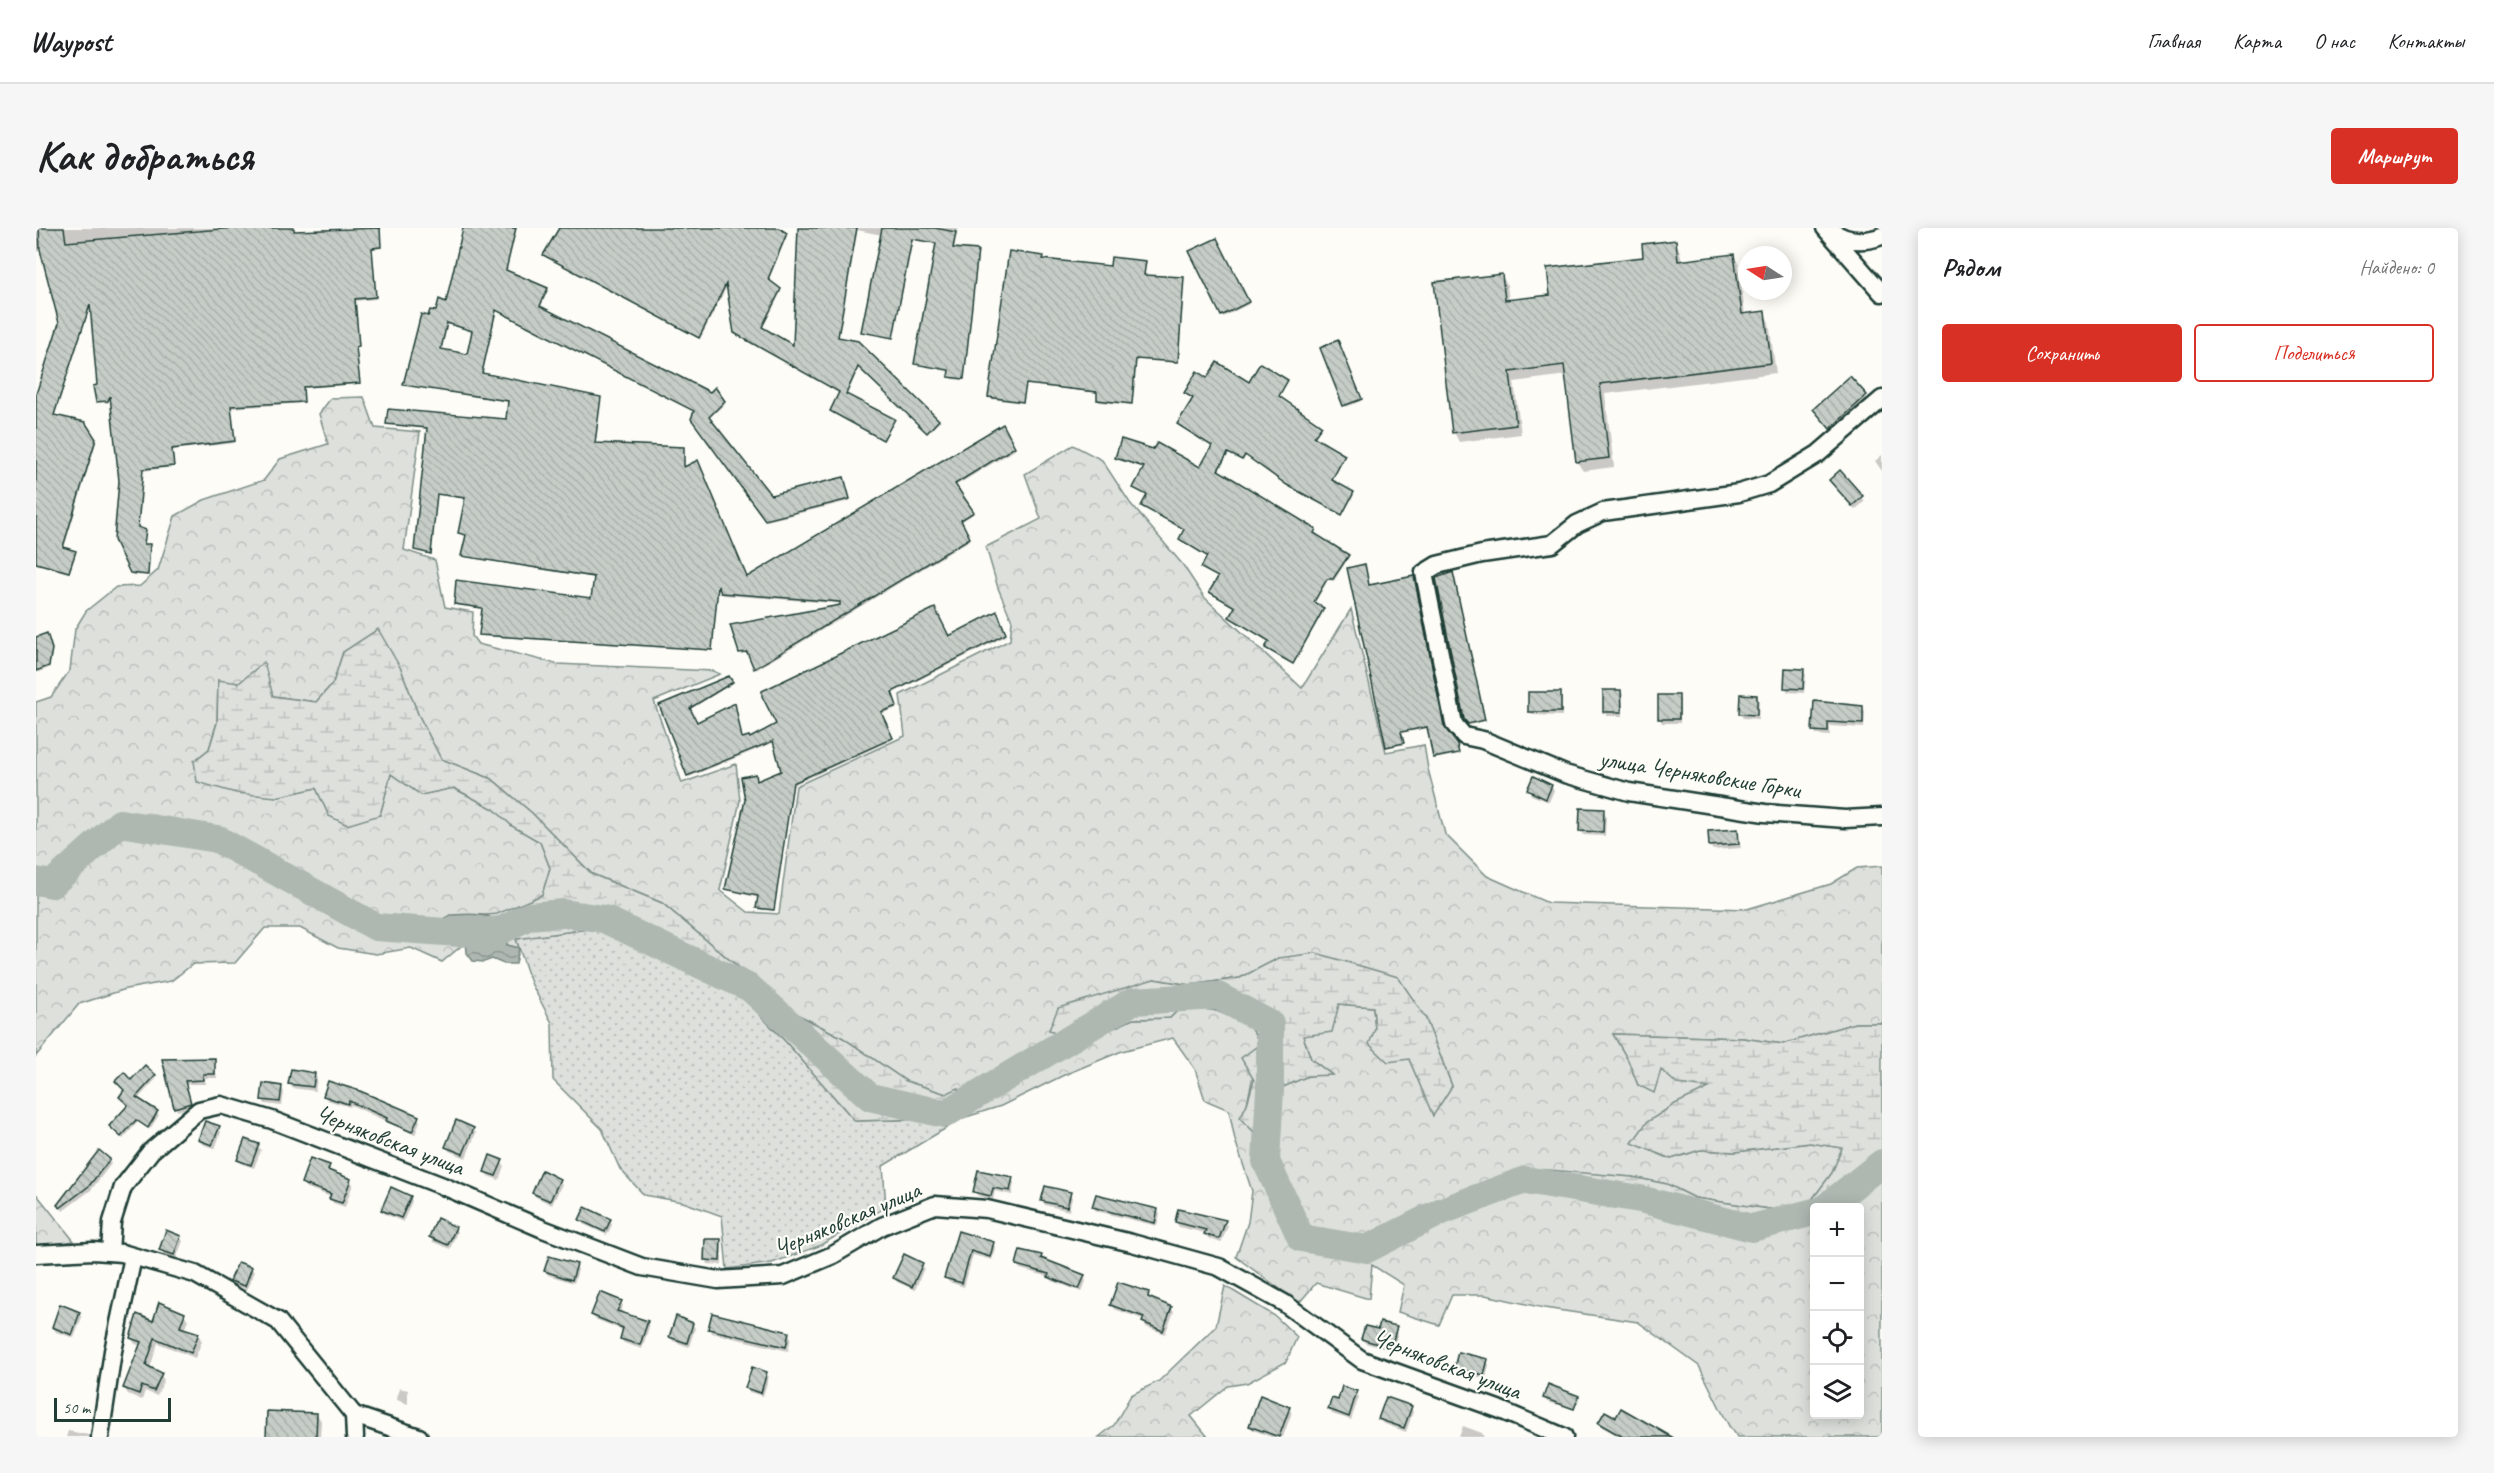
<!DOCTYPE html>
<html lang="ru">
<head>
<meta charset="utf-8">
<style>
	:root { --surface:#fff; --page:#f6f6f6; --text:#202124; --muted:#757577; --line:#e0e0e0; --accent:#d93025 }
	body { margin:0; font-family:Caveat,sans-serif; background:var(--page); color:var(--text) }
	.controls { position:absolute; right:18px; bottom:18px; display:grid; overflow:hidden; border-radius:6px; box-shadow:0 3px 15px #0003 }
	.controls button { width:54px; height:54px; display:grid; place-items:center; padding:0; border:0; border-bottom:2px solid var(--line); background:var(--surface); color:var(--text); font:30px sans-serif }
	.compass { position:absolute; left:1702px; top:18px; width:54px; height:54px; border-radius:50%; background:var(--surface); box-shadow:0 3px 15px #0003; rotate:282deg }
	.scale { position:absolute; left:18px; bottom:15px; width:117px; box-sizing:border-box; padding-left:6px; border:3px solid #1f3d34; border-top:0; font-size:16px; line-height:21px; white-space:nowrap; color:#1f3d34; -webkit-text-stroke:4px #fdfcf7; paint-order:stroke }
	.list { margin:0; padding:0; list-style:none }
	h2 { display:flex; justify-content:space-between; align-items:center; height:78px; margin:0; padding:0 24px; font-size:26px }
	h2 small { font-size:20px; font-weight:400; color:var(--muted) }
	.actions { display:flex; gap:12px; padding:18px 24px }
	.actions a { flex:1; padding:14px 0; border:2px solid var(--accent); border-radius:6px; text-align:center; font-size:21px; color:var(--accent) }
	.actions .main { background:var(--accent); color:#fff }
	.icon { flex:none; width:33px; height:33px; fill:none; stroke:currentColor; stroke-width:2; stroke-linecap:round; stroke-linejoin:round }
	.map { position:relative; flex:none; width:1846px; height:1209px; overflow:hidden; border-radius:6px }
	header { display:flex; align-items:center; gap:36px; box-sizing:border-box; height:84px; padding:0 30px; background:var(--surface); border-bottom:2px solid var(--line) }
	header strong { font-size:28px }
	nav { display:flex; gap:33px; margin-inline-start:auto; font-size:21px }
	.intro { display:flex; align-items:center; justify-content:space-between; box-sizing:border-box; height:144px; padding:0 36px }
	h1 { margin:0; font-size:42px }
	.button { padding:15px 27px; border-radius:6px; background:var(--accent); color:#fff; font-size:21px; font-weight:700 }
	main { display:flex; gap:36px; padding:0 36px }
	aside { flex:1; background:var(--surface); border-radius:6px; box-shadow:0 3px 15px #0003 }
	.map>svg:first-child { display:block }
	.grass { fill:url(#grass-dots); stroke:#7e8e88; stroke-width:1.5 }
	.forest { fill:url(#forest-crowns); stroke:#7e8e88; stroke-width:1.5; fill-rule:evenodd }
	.wetland { fill:url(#wetland-marsh); stroke:#7e8e88; stroke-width:1.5 }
	.water { fill:url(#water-waves); stroke:#75877f; stroke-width:1.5 }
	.shadow { fill:#0003; fill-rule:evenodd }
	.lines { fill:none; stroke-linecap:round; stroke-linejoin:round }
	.river { stroke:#aeb8b1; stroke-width:28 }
	.building { fill:url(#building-back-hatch); stroke:#1f3d34; stroke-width:1.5; fill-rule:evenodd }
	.minor-casing { stroke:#1f3d34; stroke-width:21 }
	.minor { stroke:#fdfcf7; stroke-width:16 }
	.labels { text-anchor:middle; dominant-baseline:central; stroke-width:4.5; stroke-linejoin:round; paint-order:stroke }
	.street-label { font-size:24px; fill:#1f3d34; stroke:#fdfcf7 }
</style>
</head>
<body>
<header>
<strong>Waypost</strong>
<nav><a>Главная</a><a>Карта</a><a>О нас</a><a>Контакты</a></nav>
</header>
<div class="intro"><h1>Как добраться</h1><a class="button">Маршрут</a></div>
<main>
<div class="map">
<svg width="1846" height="1209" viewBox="0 0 1846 1209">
	<defs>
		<pattern id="grass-dots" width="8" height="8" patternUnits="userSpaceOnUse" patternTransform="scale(1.5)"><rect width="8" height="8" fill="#dde0db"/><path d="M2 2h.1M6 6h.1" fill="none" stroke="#bdc1bd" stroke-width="1.8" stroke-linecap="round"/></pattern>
		<pattern id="forest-crowns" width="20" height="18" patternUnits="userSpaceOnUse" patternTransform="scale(1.5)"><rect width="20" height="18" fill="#dde0db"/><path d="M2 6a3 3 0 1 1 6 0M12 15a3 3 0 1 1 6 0" fill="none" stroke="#bdc1bd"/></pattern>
		<pattern id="wetland-marsh" width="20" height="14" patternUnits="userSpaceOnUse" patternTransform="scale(1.5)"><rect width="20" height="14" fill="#dde0db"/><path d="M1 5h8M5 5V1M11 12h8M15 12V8" fill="none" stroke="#bdc1bd"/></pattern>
		<pattern id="water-waves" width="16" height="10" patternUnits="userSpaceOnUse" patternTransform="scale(1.5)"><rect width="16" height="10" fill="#aeb8b1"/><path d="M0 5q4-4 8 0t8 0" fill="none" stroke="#8d9791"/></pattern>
		<pattern id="building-back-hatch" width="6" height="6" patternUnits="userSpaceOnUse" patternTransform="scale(1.5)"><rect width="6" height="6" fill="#c6cdc7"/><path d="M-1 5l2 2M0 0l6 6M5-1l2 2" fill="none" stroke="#aab1ac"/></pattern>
	</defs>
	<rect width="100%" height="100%" fill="#fdfcf7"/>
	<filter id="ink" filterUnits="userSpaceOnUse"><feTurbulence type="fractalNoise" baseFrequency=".0167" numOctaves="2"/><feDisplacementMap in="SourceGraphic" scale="12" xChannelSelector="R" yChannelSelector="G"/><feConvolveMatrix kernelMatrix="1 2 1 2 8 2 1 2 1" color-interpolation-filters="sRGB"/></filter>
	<g filter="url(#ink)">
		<path class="grass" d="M566,699L705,767L750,814L819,893L927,890L847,938L850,979L783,1018L736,1035L691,1041L686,988L647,974L608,967L584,941L566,901L517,852L516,795L495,755L480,711Z"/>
		<g class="forest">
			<path d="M328,169L339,200L384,204L368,322L399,332L409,379L437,384L436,408L442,416L521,436L677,443L684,446L618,473L646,555L700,536L704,573L684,662L712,684L743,686L760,558L869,508L864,467L974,412L976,393L962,360L950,319L1005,291L989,246L1037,217L1066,232L1094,275L1147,337L1168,369L1266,460L1315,381L1350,524L1388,517L1392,541L1409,606L1451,648L1512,675L1711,681L1795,656L1821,640L1846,638V795H1819L1747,816L1707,810L1577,806L1592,832L1602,857L1624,842L1675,860C1644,874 1614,885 1597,915L1635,931L1664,922L1699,924L1775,915L1807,920L1796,945L1775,973L1746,983L1659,970L1631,956L1596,949L1555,946L1490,952L1604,971L1655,996L1716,1000L1747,1005L1763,996L1778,995V1186H1824V980L1814,979L1839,941L1846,935V1209H1702L1693,1198L1663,1138L1602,1094L1508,1080L1449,1067H1416L1403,1097L1362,1084L1368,1057L1336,1037L1333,1071L1280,1055L1263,1075L1200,1029L1212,994L1216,963L1199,912L1193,882L1169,872L1159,841L1137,810L1086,823L1028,847L965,878L927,890L922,861L910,866L870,853L807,810L753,782L626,675L556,646L496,585L456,551L405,531L382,486L365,441L307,424L297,455L280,474L237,468L203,456L182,452L181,494L173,521L158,533L240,569L280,560L293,588L344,587L355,546L385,567L417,560L458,581L476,598L504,614L514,640L506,667L461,687H426L430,700L429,715L406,734L375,720L340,726L302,720L264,700H229L199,735L157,736L135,753L90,761L43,776L0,828V474L15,469L34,442L39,401L50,383L80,359L104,358L122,342L139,288L168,272L228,252L244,231L292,216L283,186L295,170ZM1243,730L1389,789L1416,858L1397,887L1373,831L1339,801L1337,779L1303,776L1267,808L1275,831L1295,846L1272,848L1244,860L1238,924L1223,917L1217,902L1204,890L1211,876L1224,816L1214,797L1181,783L1147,777L1134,790L1097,791L1049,813L1118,751L1154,757L1204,750Z"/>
			<path d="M0,966L2,968L38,1013L0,1019Z"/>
			<path d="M1189,1058L1239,1088L1261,1109L1250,1134L1211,1155L1192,1158L1155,1188L1172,1209H1063L1078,1197L1095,1167L1123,1153L1180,1098Z"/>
		</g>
		<g class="wetland">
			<path d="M342,401L365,441L382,486L405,531L456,551L496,585L556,646L626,675L753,782L807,810L870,853L910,866L922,860L927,890L819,893L750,814L705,767L566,699L480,711L483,720L471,717C469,701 463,696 451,687L461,686L506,667L514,640L504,614L476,598L458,581L418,560L385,567L355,546L344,587L311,597L293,588L280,560L240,569L200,565L161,554L158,533L173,521L181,495L182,452L203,455L228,434L237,468L280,474L297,455L307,424Z"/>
			<path d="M1280,725L1362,749L1389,789L1416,858L1397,888L1373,831L1352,834L1333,816L1339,801L1337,779L1303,776L1296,804L1267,808L1275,831L1296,847L1272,848L1245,860L1238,925L1223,917L1217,903L1204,890L1211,876L1218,852L1205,830L1224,816L1214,797L1181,783L1147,777L1134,790L1097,791L1050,813L1013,802L1022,780L1118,751L1154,757L1204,750L1243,730Z"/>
			<path d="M1819,795H1846V935L1839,941L1814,979L1778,980V995L1763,996L1747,1005L1716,1000L1655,996L1604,971L1489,952L1501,941L1596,949L1631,956L1659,970L1746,983L1775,973L1796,945L1806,920L1774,915L1699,924L1664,922L1635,931L1596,915L1611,894L1639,876L1673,860L1641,856L1625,842L1618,865L1602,857L1592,832L1577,806L1707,810L1747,816Z"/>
		</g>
		<path class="water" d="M414,687C442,686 466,682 471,717L483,720L480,736H468L456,731L448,734L437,733L431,725L429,700L400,707L395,699Z"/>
		<g class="shadow">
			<path d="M0,0H257L258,4L344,0L345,20L336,21L340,71L319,73L323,120H319L324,156L267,160L268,175L195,180L199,215L136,222L137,239L107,243L102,301L109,303V317L115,319L112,348L96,347L80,311L84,253L75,166L72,175L62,173V159L55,76L18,189L48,196L60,214L28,320L40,326L33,345L0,336V171L25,95L6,24L0,23Z"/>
			<path d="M428,0H480L470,43L511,61L504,80L675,166L679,161L689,176L672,191L734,268L808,252L814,273L731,293L657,193L659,183L461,82L446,147L564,170L560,216L648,221V240L711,351L967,198L979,222L919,258L937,286L925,294L934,312L720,442L713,425L705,424L811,376L687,367L683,355L676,423L445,408L447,381L419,375L557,372L560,350L428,329L432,308L423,305L430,271L401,267L395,326L379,322L392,201L352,196L472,192L474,174L368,157L393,89L411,76ZM411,96L438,104L432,128L405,122Z"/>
			<path d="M525,0H741L751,8L732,53L745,64L726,101L758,119L764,0H922L918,21L942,25L928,152L915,151L914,144L880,136L901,17L877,12L857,111L827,104L846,7L821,2L802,111L903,194L892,205L823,139L811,167L858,192L848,213L796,185L805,165L700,107L692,56L664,111L510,29Z"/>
			<path d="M1181,11L1213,76L1187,89L1155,24Z"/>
			<path d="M1639,14L1644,23L1646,34L1698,28L1703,37L1709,87L1728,85L1733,94L1740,145L1569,166L1578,239L1547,243L1541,234L1531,147L1478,154L1485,206L1423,214L1418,204L1465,47L1471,57L1473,73L1516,68L1609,30Z"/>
			<path d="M1007,30L1008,32L1075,39L1109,34V48L1148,52L1143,135L1100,132L1096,177L1063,174V165L990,157L988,175L955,171Z"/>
			<path d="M1301,114L1325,173L1310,179L1285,121Z"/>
			<path d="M1814,150L1834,175L1799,207L1779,182Z"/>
			<path d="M1172,152L1213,156L1251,153L1243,170L1284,199L1278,211L1309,229L1296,254L1318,267L1307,287L1253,258L1210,228L1207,233L1193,225L1182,244L1279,302L1278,307L1313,329L1298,353L1292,352L1278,376L1288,383L1258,436L1232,421L1235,413L1200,380L1176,366L1183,350L1167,341L1173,329L1145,313L1149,302L1107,280L1112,268L1098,260L1109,240L1080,230L1165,241L1177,219L1143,196L1158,171L1149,165Z"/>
			<path d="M1846,227V243L1839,233Z"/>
			<path d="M1804,244L1829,273L1819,282L1795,253Z"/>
			<path d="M1417,347L1449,493L1434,497L1431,493Z"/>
			<path d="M1333,359L1408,501L1421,519L1423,526L1399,531L1393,500L1365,505L1367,517L1352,518Z"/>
			<path d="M962,386L970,408L855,466L861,480L845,486L856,512L757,557L738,683L723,681V670L691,662L721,555L747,544L739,514L653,549L624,478L693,450L696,456L653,482L660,496L706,512H714Z"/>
			<path d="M11,409L16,424L13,440L0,445V411Z"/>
			<path d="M1767,442L1770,447L1768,465L1752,464L1749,459Z"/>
			<path d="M1585,463L1587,467V488H1571L1569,484Z"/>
			<path d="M1524,466L1526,470V488L1496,487L1493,483Z"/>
			<path d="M1642,468L1644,473V495H1626L1624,490Z"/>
			<path d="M1705,468H1720L1723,472L1722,491L1707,490L1704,486Z"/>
			<path d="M1779,475L1826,480L1829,484L1828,500L1794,498V508L1781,507L1778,503Z"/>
			<path d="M1515,558L1518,562L1513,574L1495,567L1493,562Z"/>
			<path d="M1567,582L1570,587L1569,608L1547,607L1545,603Z"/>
			<path d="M1701,603L1705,620L1677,622L1674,618Z"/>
			<path d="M128,832H178L181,850H169V856H150L156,879L141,883Z"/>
			<path d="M278,846L281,850L279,863L256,860L254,855Z"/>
			<path d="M119,848L121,850L101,872L123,887L114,901L102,894L87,911L75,899L94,878L95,854Z"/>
			<path d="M293,855L382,889L384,893L379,907L315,877L314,879L291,872L289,867Z"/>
			<path d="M245,859L248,864L246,878L229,876L227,871Z"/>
			<path d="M183,899L185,904L179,921L166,916L163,912Z"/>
			<path d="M437,901L440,905L430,930L413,923L411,918Z"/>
			<path d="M222,918L225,922L218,940L206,936L203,931Z"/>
			<path d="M73,932L75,936L55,962L27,983L23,977Z"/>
			<path d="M465,933L468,938L463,952L452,948L449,943Z"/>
			<path d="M293,938L295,945L314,952L317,956L309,979L297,975L295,969L269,959L266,955Z"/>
			<path d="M976,951L978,955L976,967L959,963L957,972L942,968L939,964Z"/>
			<path d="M523,952L526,956L516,977L500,969L497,965Z"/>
			<path d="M1034,965L1036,970L1033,983L1009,977L1007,973Z"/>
			<path d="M374,969L376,973L367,994L349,986L346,982Z"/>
			<path d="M1058,979L1121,982L1124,986L1121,998L1060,983Z"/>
			<path d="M545,992H574L576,997L571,1007L547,996Z"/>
			<path d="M1140,994H1189L1192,998L1185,1015L1172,1010L1169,1005L1143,999Z"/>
			<path d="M419,1000L421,1004L414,1021L397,1014L394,1009Z"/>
			<path d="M923,1005L957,1015L959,1020L956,1032L937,1027L928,1059L913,1054L910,1050Z"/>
			<path d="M144,1009L147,1013L140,1031L128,1026L125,1022Z"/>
			<path d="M684,1013L686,1017V1037L672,1036L670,1032Z"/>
			<path d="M1005,1029L1006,1032L1048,1048L1050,1053L1046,1064L1016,1053L1014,1049L984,1041L981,1036Z"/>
			<path d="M886,1036L888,1040L879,1062L861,1054L859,1050Z"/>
			<path d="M540,1038L542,1042L538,1055L512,1047L510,1043Z"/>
			<path d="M215,1040L218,1044L211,1062L199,1057L196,1053Z"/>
			<path d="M1112,1066L1114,1071L1135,1080L1138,1084L1129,1106L1110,1099L1109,1092L1078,1081L1076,1077Z"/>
			<path d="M585,1074L587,1078L584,1086L611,1094L613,1099L606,1121L588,1115L585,1111L588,1103L559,1091L556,1087Z"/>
			<path d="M43,1085L46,1089L38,1110L20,1104L17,1099Z"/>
			<path d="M148,1086L152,1092L148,1102L162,1106L166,1113L159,1130L122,1115L114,1140L124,1146L128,1152L121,1168L109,1163L106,1172L92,1166L88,1160L105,1118L99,1116L95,1110L118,1095Z"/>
			<path d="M656,1096L659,1100L653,1119L637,1113L634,1108Z"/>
			<path d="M1360,1100L1362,1104L1357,1123L1329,1115L1327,1111L1343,1103Z"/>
			<path d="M674,1101L752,1105L755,1110L752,1123L676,1105Z"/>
			<path d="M1451,1133L1453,1137L1450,1151L1422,1144L1420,1140Z"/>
			<path d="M730,1145L733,1149L727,1168L713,1164L711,1159Z"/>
			<path d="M363,1160L372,1162V1176L361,1172Z"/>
			<path d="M1320,1165L1323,1169L1315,1192L1296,1186L1293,1181Z"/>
			<path d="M1525,1166L1521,1177L1511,1174L1509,1170Z"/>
			<path d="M1375,1179L1377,1184L1370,1204L1346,1195L1343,1190Z"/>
			<path d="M1253,1180L1256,1184L1247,1209H1235L1217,1202L1214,1198Z"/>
			<path d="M281,1186L285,1193L284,1209H232Z"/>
			<path d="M1564,1195L1631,1209H1583L1566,1199Z"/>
			<path d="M1427,1198L1446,1205L1448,1209H1423Z"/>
			<path d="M32,1203L53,1207L54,1209H30Z"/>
		</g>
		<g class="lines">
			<g class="river">
				<path d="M0,653L16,656L84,595L181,611L340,699L423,705L466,702L493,688L527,685L568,691L714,760L834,869L909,886L1097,773L1182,768L1234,796V862L1230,933L1265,1010L1331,1021L1406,983L1489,952L1604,971L1716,1000L1778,984"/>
				<path d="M1789,980L1846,935"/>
			</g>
		</g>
		<g class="building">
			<path d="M3,0H28L30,14L198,0H258V3L344,0L345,19L336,20L340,69L319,71L323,118L320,119L324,155L267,159L268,174L195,178L199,213L136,221L138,238L107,241L102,299L110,302L108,316H114L112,347L94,345L78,312L83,253L74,168L72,173L60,174L57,158L61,157L54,77L18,187L49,194L60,211L27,319L40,323L33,344L0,335V166L23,95L4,22Z"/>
			<path d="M427,0H480L470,42L512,60L504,78L674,164L679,159L689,173L673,189L735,267L808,249L814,271L729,292L655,191L658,183L460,82L446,145L565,169L559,215L648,219V239L662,232L711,349L967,196L979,219L919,256L938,284L925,292L934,310L718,441L711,424L703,425L694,397L804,377V374L685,365L682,358L676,422L443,407L446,380L418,376L420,352L555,370L558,349L425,328L430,307L422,305L429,270L401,266L395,326L378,322L391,200L350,196L352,181L470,191L472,173L367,157L385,86L392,88L394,82L400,83L403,71L410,74ZM411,95L436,103L431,126L405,121Z"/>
			<path d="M523,0H743L751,5L732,51L745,61L726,99L757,117L762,0H821L802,109L822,113L903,192L891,205L822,139L810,166L859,191L847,212L794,183L803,164L698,105L690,56L663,110L507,27Z"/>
			<path d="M846,0H899L920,4L917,20L942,22L928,151L912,149L913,142L878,136L900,15L876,11L857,110L825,104Z"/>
			<path d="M1181,10L1213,74L1185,88L1153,23Z"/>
			<path d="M1640,12L1642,33L1698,26L1706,86L1729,83L1735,135L1564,156L1573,230L1540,234L1528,137L1474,144L1480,197L1416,205L1398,54L1466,46L1469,72L1514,67L1511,40L1607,29L1606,16Z"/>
			<path d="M973,23L1008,28L1007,31L1074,38L1075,29L1110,33L1108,47L1148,49L1142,134L1100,131L1096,176L1061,172V164L990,156L987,174L952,169Z"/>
			<path d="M1302,112L1326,171L1307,178L1284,120Z"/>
			<path d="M1181,134L1213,154L1224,135L1252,152L1243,168L1286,198L1278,209L1309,227L1296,252L1318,264L1306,287L1251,257L1209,227L1206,232L1192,225L1182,242L1280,301L1278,305L1313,327L1297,351H1291L1278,374L1288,380L1257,436L1229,420L1233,413L1193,389L1199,379L1173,364L1182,349L1165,340L1171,328L1143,311L1148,301L1105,278L1111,267L1097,260L1108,239L1079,230L1085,211L1117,221L1121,215L1164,239L1176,218L1141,196L1157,170L1148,165L1161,143L1171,150Z"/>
			<path d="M1814,148L1831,167L1794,201L1777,181Z"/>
			<path d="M1804,242L1827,268L1816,278L1793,252Z"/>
			<path d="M1329,336L1333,357L1378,348L1408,498L1421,516L1423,525L1397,530L1391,499L1365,504L1368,515L1350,519L1311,340Z"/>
			<path d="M1417,344L1449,492L1432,496L1428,491L1400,350Z"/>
			<path d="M899,380L913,408L961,383L970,406L856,464L861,478L845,484L857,510L757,555L738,682L720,680L722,668L689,661L709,572L705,549L720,546L721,553L745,543L737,513L651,548L623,477L693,448L697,454L654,480L661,494L699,475L706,510L713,508L714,510L740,496L726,468V463Z"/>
			<path d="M11,405L16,421L13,438L0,443V409Z"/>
			<path d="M1749,440L1768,441L1767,461L1748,460Z"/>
			<path d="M1567,462H1585L1586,484H1567Z"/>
			<rect x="1492" y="464" width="33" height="20"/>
			<path d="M1704,466L1721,467V487L1703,486Z"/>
			<rect x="1622" y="467" width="21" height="24"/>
			<path d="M1778,473L1827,478V496L1792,494V504L1776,503Z"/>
			<path d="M1497,548L1516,557L1510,571L1491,562Z"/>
			<path d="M1544,580L1568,581L1567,604L1543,603Z"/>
			<path d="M1702,601L1703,616L1673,618L1672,603Z"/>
			<path d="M179,830V846H167V852L149,853L155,875L138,880L126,831Z"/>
			<path d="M109,837L120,847L100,869L122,883L112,900L100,892L85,909L73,898L92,877L83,869L88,862L79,853L88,844L95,852Z"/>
			<path d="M255,841L279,845L277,859L252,856Z"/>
			<path d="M292,853L324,863L383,888L376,904L350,893L351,890L313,873L312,876L287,868Z"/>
			<path d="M227,855L246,858L244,874L225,872Z"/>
			<path d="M420,892L438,900L427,926L409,919Z"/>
			<path d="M169,893L184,898L176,917L162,912Z"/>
			<path d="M209,911L223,916L215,937L201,932Z"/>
			<path d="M63,922L74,931L53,958L24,980L21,977Z"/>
			<path d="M454,927L467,932L460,948L448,944Z"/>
			<path d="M274,930L294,937L292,942L315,951L306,975L293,971L295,966L265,955Z"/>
			<path d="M506,942L524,951L514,973L496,965Z"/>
			<path d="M942,942L977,949L974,963L957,960L955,968L937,964Z"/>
			<path d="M1009,958L1035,964L1031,979L1005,973Z"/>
			<path d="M355,959L375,968L365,990L345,982Z"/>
			<path d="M1060,966L1122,981L1119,995L1056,979Z"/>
			<path d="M549,979L575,991L569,1004L543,992Z"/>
			<path d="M1142,981L1190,992L1183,1011L1168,1006L1170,1002L1139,994Z"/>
			<path d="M401,990L420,999L412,1017L393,1009Z"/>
			<path d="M130,1002L145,1008L138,1027L123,1022Z"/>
			<path d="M922,1003L958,1014L954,1029L935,1023L926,1055L908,1050Z"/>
			<path d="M669,1011H685L684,1033L668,1032Z"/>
			<path d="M984,1022L1006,1027L1005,1030L1049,1047L1043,1061L1012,1049L1013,1046L980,1037Z"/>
			<path d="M868,1026L887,1035L876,1059L857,1050Z"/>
			<path d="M513,1028L541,1036L536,1052L508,1043Z"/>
			<path d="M202,1034L216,1039L209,1058L194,1053Z"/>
			<path d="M1082,1054L1113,1064L1112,1069L1136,1079L1127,1103L1106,1094L1108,1089L1074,1077Z"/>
			<path d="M564,1064L586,1073L581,1083L612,1093L604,1117L584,1111L587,1100L555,1087Z"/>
			<path d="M123,1074L149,1085L144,1099L163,1105L155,1125L119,1110L110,1137L126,1145L118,1163L106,1158L103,1166L87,1160L105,1114L94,1110L101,1086L117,1093Z"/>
			<path d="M24,1076L44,1084L36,1107L16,1099Z"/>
			<path d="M676,1085L753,1104L750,1119L672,1101Z"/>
			<path d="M640,1088L657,1095L651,1115L633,1109Z"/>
			<path d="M1344,1094L1361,1098L1355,1120L1325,1111L1329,1098L1342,1101Z"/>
			<path d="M1422,1124L1452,1131L1448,1147L1418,1140Z"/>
			<path d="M716,1139L731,1144L725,1165L709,1160Z"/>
			<path d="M1512,1156L1543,1168L1538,1181L1507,1170Z"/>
			<path d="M1306,1158L1321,1163L1313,1189L1292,1181L1296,1170L1302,1172Z"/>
			<path d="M1224,1167L1254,1179L1243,1209L1213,1198Z"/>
			<path d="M1350,1169L1376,1178L1368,1200L1342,1191Z"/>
			<path d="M1585,1180L1636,1209H1587L1562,1195L1569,1183L1580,1189Z"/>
			<path d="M231,1183L281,1185L280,1209H230Z"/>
		</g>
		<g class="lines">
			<g class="minor-casing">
				<g id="minor">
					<path d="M1789,0L1846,65"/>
					<path d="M1793,1C1809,14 1827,15 1846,8"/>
					<path d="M1846,171L1782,226L1733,256L1703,265L1567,284L1541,296L1516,316L1446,326L1401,337L1388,345L1418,496L1428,508L1447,512L1529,546L1593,564L1729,585L1809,591L1846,589"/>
					<path d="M74,1024L76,994L87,959L115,923L163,882L185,877L236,892L407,958L507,1001L606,1039L682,1052L747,1048L797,1027L846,998L899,977L951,981L1096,1015L1183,1039L1248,1075L1326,1132L1462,1181L1528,1209"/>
					<path d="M0,1026L57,1023L86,1025L159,1046L242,1093L318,1187"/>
					<path d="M318,1187L383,1209"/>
					<path d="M318,1187L319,1209"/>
					<path d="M64,1209L77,1123L97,1029"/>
				</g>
			</g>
			<use href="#minor" class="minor"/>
		</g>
	</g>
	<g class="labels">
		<g class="street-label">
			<text transform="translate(1664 546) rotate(9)">улица Черняковские Горки</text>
			<text transform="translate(354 912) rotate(21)">Черняковская улица</text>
			<text transform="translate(811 991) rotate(-23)">Черняковская улица</text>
			<text transform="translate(1411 1136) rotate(21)">Черняковская улица</text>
		</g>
	</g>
</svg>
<div class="controls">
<button>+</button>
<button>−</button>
<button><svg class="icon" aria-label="locate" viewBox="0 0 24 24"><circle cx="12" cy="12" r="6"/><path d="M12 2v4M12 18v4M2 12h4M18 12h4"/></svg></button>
<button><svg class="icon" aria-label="layers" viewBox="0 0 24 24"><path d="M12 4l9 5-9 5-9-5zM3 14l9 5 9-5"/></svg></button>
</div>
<svg class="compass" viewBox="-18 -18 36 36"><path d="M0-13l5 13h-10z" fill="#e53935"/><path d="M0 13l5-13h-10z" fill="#757577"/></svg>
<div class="scale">50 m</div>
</div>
<aside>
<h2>Рядом<small>Найдено: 0</small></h2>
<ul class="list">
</ul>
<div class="actions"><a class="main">Сохранить</a><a>Поделиться</a></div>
</aside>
</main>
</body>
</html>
